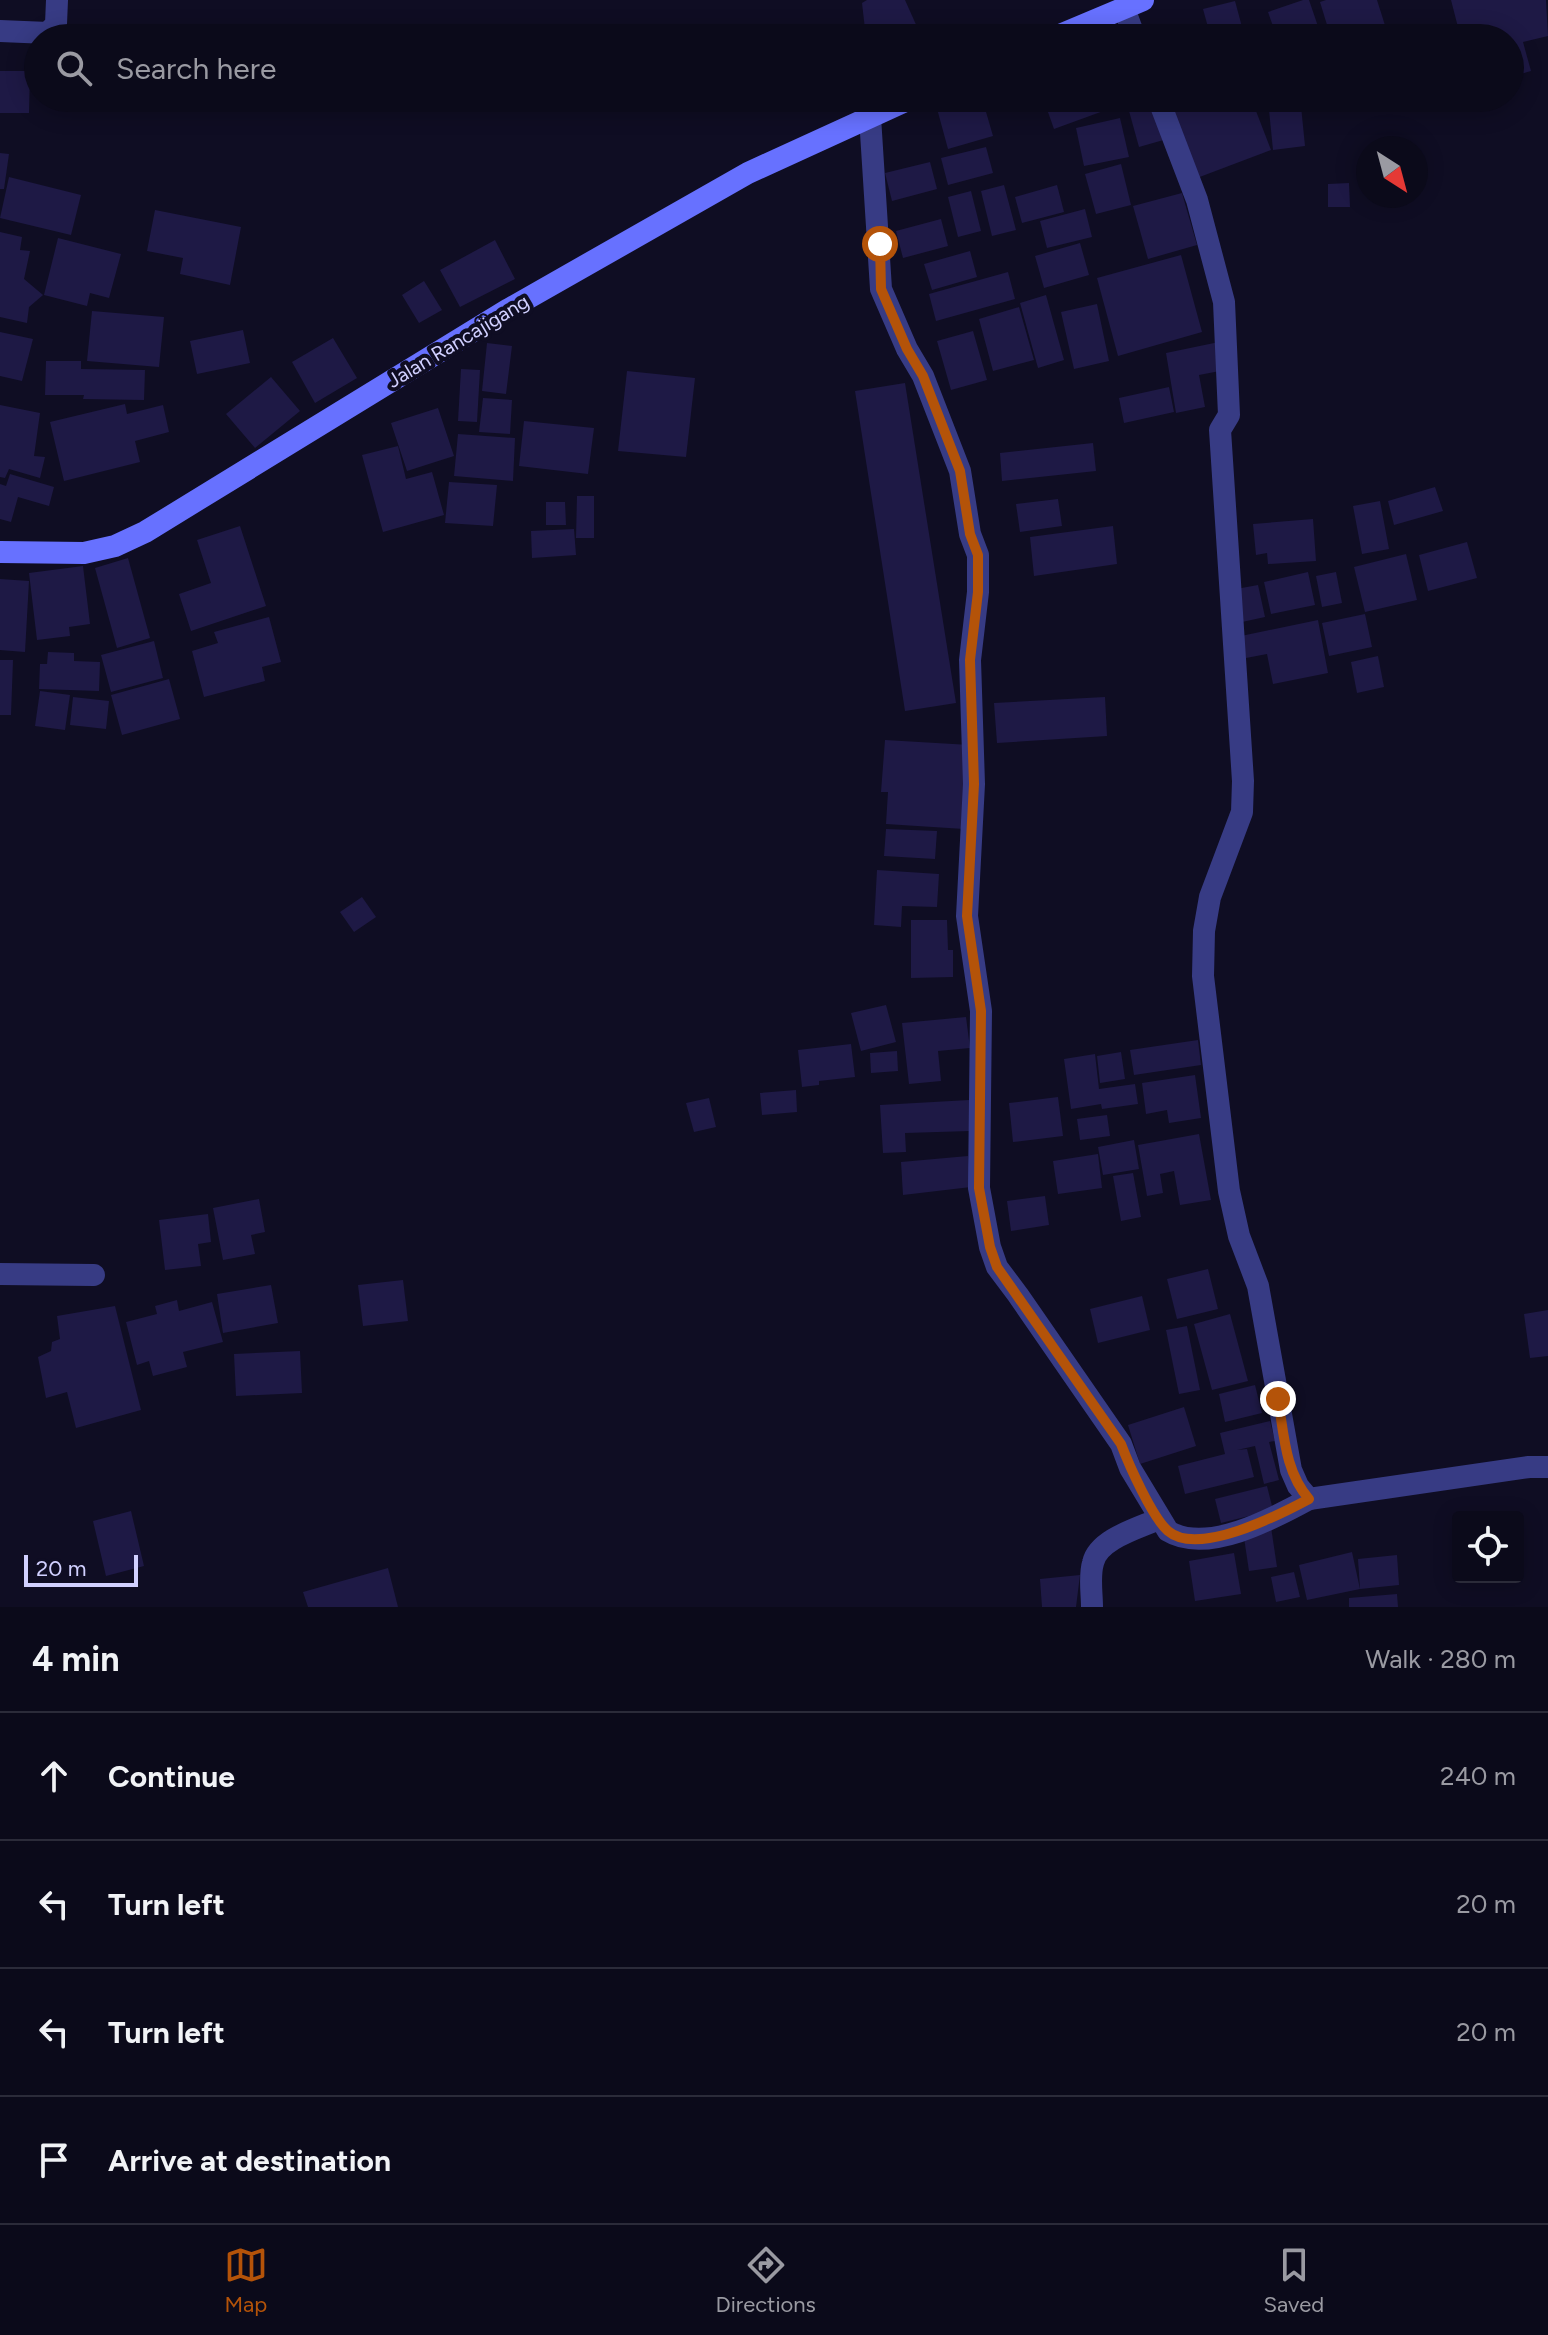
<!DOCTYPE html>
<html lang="en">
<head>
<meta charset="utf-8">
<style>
	:root { --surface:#0b0a1a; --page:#141323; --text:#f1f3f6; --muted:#9a9aa2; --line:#2b2b39; --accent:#b45309 }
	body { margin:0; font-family:Figtree,sans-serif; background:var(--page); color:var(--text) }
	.controls { position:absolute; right:24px; bottom:24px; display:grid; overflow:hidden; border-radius:8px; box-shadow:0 4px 20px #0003 }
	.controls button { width:72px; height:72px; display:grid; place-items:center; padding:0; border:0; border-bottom:2px solid var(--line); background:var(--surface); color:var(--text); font:40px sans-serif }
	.compass { position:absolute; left:1356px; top:136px; width:72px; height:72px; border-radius:50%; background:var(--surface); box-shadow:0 4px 20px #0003; rotate:144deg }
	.scale { position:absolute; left:24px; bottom:20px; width:114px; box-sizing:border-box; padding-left:8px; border:4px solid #d1d0ff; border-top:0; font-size:22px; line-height:28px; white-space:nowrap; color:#d1d0ff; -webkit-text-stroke:6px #0f0d23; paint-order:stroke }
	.stop { position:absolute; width:24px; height:24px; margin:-18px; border:6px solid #b45309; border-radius:50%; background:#fff }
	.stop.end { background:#b45309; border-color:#fff; box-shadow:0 2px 8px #0008 }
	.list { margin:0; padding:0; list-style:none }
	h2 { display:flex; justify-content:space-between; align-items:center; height:104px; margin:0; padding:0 32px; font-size:34px }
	h2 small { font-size:26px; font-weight:400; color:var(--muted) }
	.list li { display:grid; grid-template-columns:52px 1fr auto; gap:24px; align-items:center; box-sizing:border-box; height:128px; padding:0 32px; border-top:2px solid var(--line) }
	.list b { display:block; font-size:30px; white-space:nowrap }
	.list em { font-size:26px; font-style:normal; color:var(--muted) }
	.icon { flex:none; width:44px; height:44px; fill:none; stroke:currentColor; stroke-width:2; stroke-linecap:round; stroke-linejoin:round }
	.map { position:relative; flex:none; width:1548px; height:1607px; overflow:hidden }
	.search { position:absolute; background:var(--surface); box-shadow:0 4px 20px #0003; left:24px; right:24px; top:24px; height:88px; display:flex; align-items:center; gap:20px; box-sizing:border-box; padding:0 28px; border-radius:44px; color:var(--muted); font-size:30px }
	.sheet { height:616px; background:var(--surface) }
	nav { display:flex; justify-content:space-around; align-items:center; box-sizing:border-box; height:112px; border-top:2px solid var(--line); background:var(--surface); font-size:22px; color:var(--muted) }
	nav a { display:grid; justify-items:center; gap:4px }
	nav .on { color:var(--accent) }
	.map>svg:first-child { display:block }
	.building { fill:#1e1945 }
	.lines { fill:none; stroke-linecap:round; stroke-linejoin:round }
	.minor { stroke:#373b84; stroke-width:22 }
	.secondary { stroke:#6771ff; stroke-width:22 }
	.route { stroke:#b45309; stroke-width:10 }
	.labels { text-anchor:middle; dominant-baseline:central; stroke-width:8; stroke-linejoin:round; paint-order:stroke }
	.street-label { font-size:20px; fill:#d1d0ff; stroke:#0f0d23 }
</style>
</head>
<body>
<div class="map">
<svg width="1548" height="1607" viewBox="0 0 1548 1607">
	<rect width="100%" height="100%" fill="#0f0d23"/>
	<g class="building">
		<path d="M867,0H905L922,38H866L862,3Z"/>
		<path d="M1303,0H1309L1322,38H1277L1268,12Z"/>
		<path d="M1326,0H1377L1389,38H1331L1320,2Z"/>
		<path d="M1451,0H1546L1548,36L1523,42L1531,71L1510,77V38H1453L1460,35Z"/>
		<path d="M1235,1L1245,38H1211L1203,9Z"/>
		<path d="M0,71H30L29,113H0Z"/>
		<path d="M961,98H982L993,136L948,149L936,105Z"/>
		<path d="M1043,98H1139L1054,129Z"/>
		<path d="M1197,98H1251L1271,150L1197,178L1170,108Z"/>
		<path d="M1158,104L1167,139L1139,147L1129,111Z"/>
		<path d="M1301,106L1305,146L1273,150L1269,110Z"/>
		<path d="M1120,118L1129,157L1084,166L1076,128Z"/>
		<path d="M986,147L993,173L948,185L941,158Z"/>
		<path d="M0,153L9,154L4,189H0Z"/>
		<path d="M930,162L937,189L892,201L885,173Z"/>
		<path d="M1121,164L1131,205L1096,214L1085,174Z"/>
		<path d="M9,177L81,195L71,235L0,218Z"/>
		<path d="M1349,183L1350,207H1328V184Z"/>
		<path d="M1004,185L1016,230L992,236L981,191Z"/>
		<path d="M1057,185L1064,212L1022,223L1015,197Z"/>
		<path d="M971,191L981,231L958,237L948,197Z"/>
		<path d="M1182,193L1197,245L1148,259L1133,206Z"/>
		<path d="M1085,209L1092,237L1047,248L1040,221Z"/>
		<path d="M155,210L241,227L230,285L180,274L183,258L147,251Z"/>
		<path d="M941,219L948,246L903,258L896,231Z"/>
		<path d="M0,232L22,237L20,250L30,251L24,279L43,295L29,307L27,323L0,317Z"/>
		<path d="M58,238L121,254L109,298L90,293L87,306L44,295Z"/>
		<path d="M495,240L515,279L460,307L440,270Z"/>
		<path d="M1080,243L1089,275L1044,288L1035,256Z"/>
		<path d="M970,251L977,277L932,290L924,264Z"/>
		<path d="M1181,255L1202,332L1118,356L1097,278Z"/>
		<path d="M1008,272L1015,299L936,321L929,294Z"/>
		<path d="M424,281L442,310L419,323L402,295Z"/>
		<path d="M1046,295L1064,360L1038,368L1020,303Z"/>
		<path d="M1097,304L1109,361L1074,369L1061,312Z"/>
		<path d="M1019,307L1034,360L993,371L979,319Z"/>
		<path d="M92,311L164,317L159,367L87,361Z"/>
		<path d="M243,330L250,363L197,374L190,341Z"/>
		<path d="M973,331L987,380L951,390L937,341Z"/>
		<path d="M0,332L33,339L22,381L0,376Z"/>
		<path d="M333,338L357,378L315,403L292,362Z"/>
		<path d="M1219,342L1225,370L1199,375L1205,407L1176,413L1166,353Z"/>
		<path d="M487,343L512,346L506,394L482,391Z"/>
		<path d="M46,361H81V369L145,370L144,400L83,399L84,395H45Z"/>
		<path d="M461,369L480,370L477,422L458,421Z"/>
		<path d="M627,371L695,378L686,457L618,451Z"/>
		<path d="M271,377L300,411L255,448L226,414Z"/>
		<path d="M905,383L956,703L905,711L855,391Z"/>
		<path d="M1169,387L1174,412L1124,423L1119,398Z"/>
		<path d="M483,398L512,400L510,434L479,432Z"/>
		<path d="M125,404L127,414L163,405L169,432L135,441L140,462L64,481L50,422Z"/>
		<path d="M0,405L40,413L34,456L45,457L40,478L9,469L5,478L0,477Z"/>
		<path d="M438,408L454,456L407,471L391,423Z"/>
		<path d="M524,421L594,428L588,474L519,466Z"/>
		<path d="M458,434L515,438L513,481L454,476Z"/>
		<path d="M1093,443L1096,471L1002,481L1000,453Z"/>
		<path d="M398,446L406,479L432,472L444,515L383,532L362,455Z"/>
		<path d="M10,474L54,487L49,506L18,497L11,522L0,519V484L6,486Z"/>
		<path d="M449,482L497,485L493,526L445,523Z"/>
		<path d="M1435,487L1443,511L1394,525L1388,501Z"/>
		<path d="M577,496H594V538H576Z"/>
		<path d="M1058,499L1062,526L1020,532L1016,504Z"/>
		<path d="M1380,501L1389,549L1362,554L1353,506Z"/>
		<path d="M546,502H565L566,525H546Z"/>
		<path d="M1313,519L1316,561L1268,564L1267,553L1256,555L1253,524Z"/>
		<path d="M240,526L266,606L191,631L179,594L211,583L197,540Z"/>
		<path d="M1113,526L1117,564L1034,576L1030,537Z"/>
		<path d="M574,529L576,555L532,558L531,531Z"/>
		<path d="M1467,542L1477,578L1428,591L1419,555Z"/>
		<path d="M1406,554L1417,600L1365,612L1354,567Z"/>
		<path d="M128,558L150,638L117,648L95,568Z"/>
		<path d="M83,566L90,624L69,627L70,636L37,640L29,573Z"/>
		<path d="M1308,572L1315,605L1271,614L1264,582Z"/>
		<path d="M1336,572L1342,603L1322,607L1316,576Z"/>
		<path d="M0,579L29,581L25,652L0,650Z"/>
		<path d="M1258,585L1265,617L1242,622L1236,589Z"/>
		<path d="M1365,614L1372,647L1329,656L1322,623Z"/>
		<path d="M269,617L281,662L262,667L265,681L204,697L192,651L218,643L214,632Z"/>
		<path d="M1318,620L1328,673L1273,684L1267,654L1246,658L1241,636Z"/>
		<path d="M154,641L163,678L111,692L101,655Z"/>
		<path d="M48,652L74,653V661L100,662L99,691L39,689L40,664H47Z"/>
		<path d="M1378,656L1384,687L1357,693L1351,662Z"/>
		<path d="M0,660H13L11,715H0Z"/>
		<path d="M169,679L180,719L122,735L111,695Z"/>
		<path d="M40,691L70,695L65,730L35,726Z"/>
		<path d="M73,697L109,701L106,729L70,725Z"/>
		<path d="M1105,697L1107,736L997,743L994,703Z"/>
		<path d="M885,740L970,745L964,829L886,824L888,792H881Z"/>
		<path d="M886,829L937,831L935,859L884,856Z"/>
		<path d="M877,870L939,874L937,907L902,906L901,927L874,925Z"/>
		<path d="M362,897L376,917L354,932L340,912Z"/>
		<path d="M911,920H947L948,950H953V977L911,978Z"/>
		<path d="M886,1005L896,1042L861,1051L851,1013Z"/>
		<path d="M966,1017L970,1048L938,1051L941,1081L909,1084L902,1023Z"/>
		<path d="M1198,1040L1201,1065L1134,1075L1130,1050Z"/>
		<path d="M851,1044L855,1077L819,1081V1085L802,1087L798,1050Z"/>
		<path d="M897,1051L898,1071L871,1073L870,1053Z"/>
		<path d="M1121,1052L1125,1079L1100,1083L1097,1056Z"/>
		<path d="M1095,1054L1099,1089L1135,1084L1138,1104L1102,1109L1101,1104L1071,1109L1064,1059Z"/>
		<path d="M1195,1075L1201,1118L1169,1123L1167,1110L1146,1114L1142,1083Z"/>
		<path d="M796,1090L797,1112L762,1115L760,1093Z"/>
		<path d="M1058,1097L1063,1136L1013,1142L1009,1103Z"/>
		<path d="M709,1098L716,1127L694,1132L686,1103Z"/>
		<path d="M969,1100L970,1131L905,1133L906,1152L883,1153L880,1105Z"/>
		<path d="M1107,1115L1110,1136L1080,1140L1077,1119Z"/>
		<path d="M1199,1134L1211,1200L1180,1205L1174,1171L1160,1174L1163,1193L1147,1196L1138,1145Z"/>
		<path d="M1134,1140L1139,1169L1103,1175L1098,1147Z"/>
		<path d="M1098,1154L1102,1188L1058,1194L1053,1161Z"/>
		<path d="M968,1156L971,1187L903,1195L901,1162Z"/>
		<path d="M1133,1173L1141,1217L1121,1221L1113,1176Z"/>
		<path d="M1045,1196L1049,1225L1011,1231L1007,1201Z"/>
		<path d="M259,1199L265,1232L251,1235L255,1254L223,1260L213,1208Z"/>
		<path d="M208,1214L211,1242L198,1244L201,1266L165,1270L159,1220Z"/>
		<path d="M1208,1269L1218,1309L1177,1319L1167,1279Z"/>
		<path d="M403,1280L408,1321L363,1326L358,1285Z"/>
		<path d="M271,1285L278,1323L223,1333L217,1294Z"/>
		<path d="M1142,1296L1150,1330L1098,1343L1090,1309Z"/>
		<path d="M177,1300L179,1311L212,1302L223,1342L183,1352L187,1367L153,1376L149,1361L137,1365L126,1322L157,1314L155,1306Z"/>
		<path d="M115,1306L141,1410L76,1428L67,1392L46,1398L38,1357L51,1351L52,1342L60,1339L57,1316Z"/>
		<path d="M1548,1310V1356L1530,1358L1524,1314Z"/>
		<path d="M1230,1314L1248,1381L1212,1390L1194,1324Z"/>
		<path d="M1187,1326L1200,1390L1179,1394L1166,1330Z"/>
		<path d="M300,1351L302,1393L236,1396L234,1354Z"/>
		<path d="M1255,1385L1262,1413L1225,1422L1219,1394Z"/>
		<path d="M1184,1407L1196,1446L1140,1464L1128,1425Z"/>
		<path d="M1270,1421L1275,1441L1269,1442L1279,1480L1264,1484L1255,1446L1237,1450L1247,1449L1254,1477L1185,1494L1178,1466L1225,1454L1220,1433Z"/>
		<path d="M1267,1486L1273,1510L1221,1523L1215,1499Z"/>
		<path d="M131,1511L144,1566L106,1576L93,1521Z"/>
		<path d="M1271,1527L1277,1567L1249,1571L1243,1531Z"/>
		<path d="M1352,1552L1360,1589L1307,1600L1299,1565Z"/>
		<path d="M1234,1553L1241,1594L1195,1601L1189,1561Z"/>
		<path d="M1397,1555L1399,1585L1360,1589L1358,1559Z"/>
		<path d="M388,1568L398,1607H308L303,1592Z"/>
		<path d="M1294,1572L1300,1597L1276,1602L1271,1577Z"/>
		<path d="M1080,1575L1076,1607H1042L1040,1579Z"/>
		<path d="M1397,1594L1398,1607H1349V1598Z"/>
	</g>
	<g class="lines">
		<g class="minor">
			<path d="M1124,8L1135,38"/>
			<path d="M0,31L48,33L56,24L57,0"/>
			<path d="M1158,98L1197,200L1224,302L1229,415L1220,430L1243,781L1242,812L1210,897L1204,931L1203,976L1229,1191L1239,1236L1258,1286L1291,1470L1298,1486L1309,1499L1529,1467H1548"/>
			<path d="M870,117L881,289L907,349L923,376L960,471L970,534L978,555V592L970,660L974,784L967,916L981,1011L979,1188L990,1247L997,1267L1018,1295L1121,1444L1130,1468L1168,1531C1207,1555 1274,1518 1309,1499"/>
			<path d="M0,1274L94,1275"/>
			<path d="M1092,1607C1092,1593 1089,1576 1093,1563C1098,1539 1139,1528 1159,1519"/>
		</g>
		<g class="secondary">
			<path d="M1053,38L1143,0"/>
			<path d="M0,552L84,553L115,546L145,532L509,309L748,173L912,98"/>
		</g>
	</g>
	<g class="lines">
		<path class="route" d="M880,244L881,289L907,349L923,376L960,471L970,534L978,555V592L970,660L974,784L967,916L981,1011L979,1188L990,1247L997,1267L1121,1444C1129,1465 1152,1517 1168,1531C1198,1557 1281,1514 1309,1499C1285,1472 1284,1434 1278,1399"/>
	</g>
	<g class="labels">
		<g class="street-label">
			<text transform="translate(458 341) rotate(-31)">Jalan Rancajigang</text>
		</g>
	</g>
</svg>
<div class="controls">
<button><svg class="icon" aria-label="locate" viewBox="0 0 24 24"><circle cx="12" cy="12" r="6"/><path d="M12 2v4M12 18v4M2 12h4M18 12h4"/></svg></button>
</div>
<svg class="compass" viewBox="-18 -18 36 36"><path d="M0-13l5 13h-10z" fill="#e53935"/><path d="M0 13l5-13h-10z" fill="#9a9aa2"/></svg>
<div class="scale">20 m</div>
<div class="stop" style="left:880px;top:244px"></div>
<div class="stop end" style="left:1278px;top:1399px"></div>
<div class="search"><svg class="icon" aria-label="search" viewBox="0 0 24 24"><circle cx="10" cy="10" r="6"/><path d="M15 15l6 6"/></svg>Search here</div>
</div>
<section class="sheet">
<h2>4 min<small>Walk · 280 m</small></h2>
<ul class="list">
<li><svg class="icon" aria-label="ahead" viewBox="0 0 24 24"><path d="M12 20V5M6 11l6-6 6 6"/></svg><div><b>Continue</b></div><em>240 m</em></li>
<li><svg class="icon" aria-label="left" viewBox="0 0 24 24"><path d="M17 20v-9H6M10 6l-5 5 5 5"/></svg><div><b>Turn left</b></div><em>20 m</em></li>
<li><svg class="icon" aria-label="left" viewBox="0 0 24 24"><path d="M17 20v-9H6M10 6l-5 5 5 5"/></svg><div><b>Turn left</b></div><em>20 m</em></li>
<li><svg class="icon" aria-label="arrive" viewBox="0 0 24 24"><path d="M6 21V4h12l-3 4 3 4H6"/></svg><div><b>Arrive at destination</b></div></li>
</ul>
</section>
<nav>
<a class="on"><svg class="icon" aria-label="map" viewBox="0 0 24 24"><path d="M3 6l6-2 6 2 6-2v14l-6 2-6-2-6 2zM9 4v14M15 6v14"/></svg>Map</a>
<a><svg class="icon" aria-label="directions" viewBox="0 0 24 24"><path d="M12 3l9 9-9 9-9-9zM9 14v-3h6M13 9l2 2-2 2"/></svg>Directions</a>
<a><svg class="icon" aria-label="saved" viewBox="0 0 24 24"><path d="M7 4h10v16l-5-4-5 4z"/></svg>Saved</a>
</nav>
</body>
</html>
